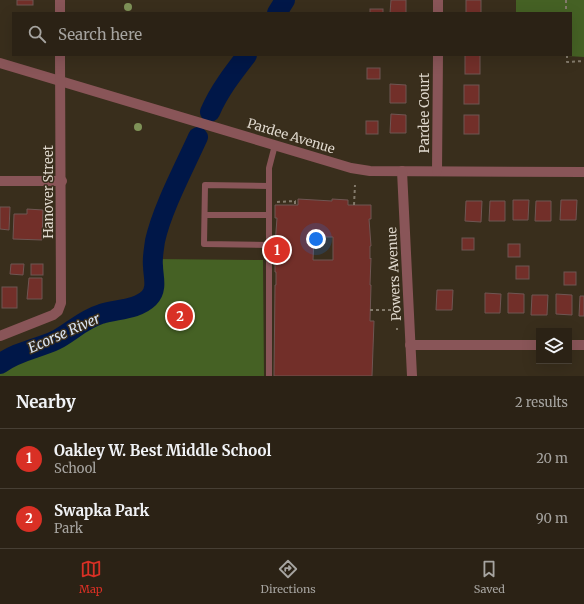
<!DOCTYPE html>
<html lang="en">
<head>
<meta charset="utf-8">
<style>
	:root { --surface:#2b2215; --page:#372f22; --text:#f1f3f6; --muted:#a6a4a0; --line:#473f34; --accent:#d93025 }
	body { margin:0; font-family:Merriweather,serif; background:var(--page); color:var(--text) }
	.controls { position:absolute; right:12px; bottom:12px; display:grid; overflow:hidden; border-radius:0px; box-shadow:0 4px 16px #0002 }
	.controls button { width:36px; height:36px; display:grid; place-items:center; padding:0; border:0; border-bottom:1px solid var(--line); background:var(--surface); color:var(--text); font:20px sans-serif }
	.you { position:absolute; left:316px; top:239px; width:14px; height:14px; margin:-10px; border:3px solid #fff; border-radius:50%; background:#1a73e8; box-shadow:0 0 0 6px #1a73e833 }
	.badge { display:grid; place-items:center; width:26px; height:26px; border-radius:50%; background:var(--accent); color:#fff; font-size:13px; font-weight:700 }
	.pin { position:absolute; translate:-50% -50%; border:2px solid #fff; box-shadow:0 1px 4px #0006 }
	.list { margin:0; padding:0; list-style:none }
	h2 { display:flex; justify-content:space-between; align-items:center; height:52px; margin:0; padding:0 16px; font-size:17px }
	h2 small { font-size:13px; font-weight:400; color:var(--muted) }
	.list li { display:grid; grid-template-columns:26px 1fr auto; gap:12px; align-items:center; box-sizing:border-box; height:60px; padding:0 16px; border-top:1px solid var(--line) }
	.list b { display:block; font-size:15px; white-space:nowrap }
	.list p { margin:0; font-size:13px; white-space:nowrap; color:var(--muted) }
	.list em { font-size:13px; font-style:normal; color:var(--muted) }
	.icon { flex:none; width:22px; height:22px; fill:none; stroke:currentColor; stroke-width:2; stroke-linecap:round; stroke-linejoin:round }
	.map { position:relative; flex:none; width:584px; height:376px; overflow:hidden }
	.search { position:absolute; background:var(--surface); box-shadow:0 4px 16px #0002; left:12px; right:12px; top:12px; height:44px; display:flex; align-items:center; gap:10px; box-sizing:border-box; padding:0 14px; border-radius:0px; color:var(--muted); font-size:15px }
	.sheet { height:172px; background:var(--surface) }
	nav { display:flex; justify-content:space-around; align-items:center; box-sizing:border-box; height:56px; border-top:1px solid var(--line); background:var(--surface); font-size:11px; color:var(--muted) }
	nav a { display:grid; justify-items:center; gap:2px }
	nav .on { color:var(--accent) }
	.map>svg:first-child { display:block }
	.park { fill:#456124 }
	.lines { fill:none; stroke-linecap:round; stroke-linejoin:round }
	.river { stroke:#001748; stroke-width:20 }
	.building { fill:#722f29; stroke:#6f5653; fill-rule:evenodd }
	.path { stroke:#837a6b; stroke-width:2; stroke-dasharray:3 3; stroke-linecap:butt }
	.service { stroke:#895558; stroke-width:6 }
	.minor { stroke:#895558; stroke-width:10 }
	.tree { fill:#7f9258 }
	.labels { text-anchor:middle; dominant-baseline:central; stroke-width:3; stroke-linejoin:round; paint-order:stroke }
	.street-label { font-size:13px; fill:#dfd8cd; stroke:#392e1c }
	.water-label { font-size:14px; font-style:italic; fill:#dae4f4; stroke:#392e1c }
</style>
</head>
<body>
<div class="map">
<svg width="584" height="376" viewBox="0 0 584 376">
	<rect width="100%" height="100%" fill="#392e1c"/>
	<g class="park">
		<path d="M516,0H584V57L567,56L563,55H571V13H516Z"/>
		<path d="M153,259L263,260L264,376H0V364C17,351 38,349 56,340C70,332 83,321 98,315C114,309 138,311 150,297C159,287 153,271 153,259Z"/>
	</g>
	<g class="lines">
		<g class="river">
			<path d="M277,13L285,0"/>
			<path d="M210,112C219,91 233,73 247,55"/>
			<path d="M0,364C17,351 37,349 56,340C71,332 84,319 101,314C116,309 137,310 149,298C158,289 153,276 153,266C152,258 154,249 155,241C162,209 184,168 198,137"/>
		</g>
	</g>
	<g class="building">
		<rect x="17" y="0" width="16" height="5"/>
		<path d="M391,0H406V13H390Z"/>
		<rect x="466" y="0" width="15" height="13"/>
		<rect x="370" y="9" width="13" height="4"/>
		<rect x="465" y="55" width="15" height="19"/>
		<rect x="367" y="68" width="13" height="11"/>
		<path d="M390,84L406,85V103H390Z"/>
		<rect x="464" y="85" width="15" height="19"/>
		<path d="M391,114L406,115V133H390Z"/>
		<rect x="464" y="115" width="15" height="19"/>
		<rect x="366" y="121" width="12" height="13"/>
		<path d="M298,199L332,201V199L348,200V205H371V219H369L371,246H370V259L371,258L370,285H371L370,321H374L372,376H274L275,285H276V272H275V258H277V245H275L277,218H275V205H298ZM314,237H333V260H313Z"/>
		<path d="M513,200H529L528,220H513Z"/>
		<path d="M561,200H577L576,220H560Z"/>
		<path d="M466,201H482L481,222L465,221Z"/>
		<path d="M490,201H505V221H489Z"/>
		<path d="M536,201H551V221H535Z"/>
		<path d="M0,207H10L9,230L0,229Z"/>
		<path d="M27,209L43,210L42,240L13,239L14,214H27Z"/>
		<rect x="462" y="238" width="12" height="12"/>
		<rect x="508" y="244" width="12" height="13"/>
		<path d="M11,264H24L23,275L10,274Z"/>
		<rect x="31" y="264" width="12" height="11"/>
		<rect x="516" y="266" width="13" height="13"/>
		<rect x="564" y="272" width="12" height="13"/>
		<path d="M29,278H42V299H27Z"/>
		<rect x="2" y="287" width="15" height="21"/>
		<path d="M437,290H453L452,310H436Z"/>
		<path d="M485,293L501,294L500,313H485Z"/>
		<path d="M508,293L524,294V313H508Z"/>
		<path d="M556,294L572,295V315L556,314Z"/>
		<path d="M532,295H548L547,315H531Z"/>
		<path d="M580,296H584V316H579Z"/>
	</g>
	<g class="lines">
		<g class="path">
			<path d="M566,0V13"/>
			<path d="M567,55V62L584,61"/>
			<path d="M277,202L295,201V205"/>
			<path d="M354,205L355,185"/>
			<path d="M370,310H395"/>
			<path d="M396,329H398"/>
		</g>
		<g class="service">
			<path d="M205,215H269"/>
			<path d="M269,245L204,244L205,185L269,186"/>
			<path d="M269,376V168L275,145"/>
		</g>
		<g class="minor">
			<path d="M60,13V0"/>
			<path d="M438,13V0"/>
			<path d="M0,63L351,168L370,171L584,172"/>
			<path d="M402,171L412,376"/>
			<path d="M437,171L438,55"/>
			<path d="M0,181H62"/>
			<path d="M0,336L53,315L58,311L61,303L60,55"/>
			<path d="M410,345H539"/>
			<path d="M569,345H584"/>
		</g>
	</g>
	<g class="tree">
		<circle cx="128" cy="7" r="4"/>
		<circle cx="138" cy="127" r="4"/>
	</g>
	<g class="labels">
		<g class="street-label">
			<text transform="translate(424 113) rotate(-90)">Pardee Court</text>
			<text transform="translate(291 136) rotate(17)">Pardee Avenue</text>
			<text transform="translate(48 192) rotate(-90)">Hanover Street</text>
			<text transform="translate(394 274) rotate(-93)">Powers Avenue</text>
		</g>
		<g class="water-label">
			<text transform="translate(64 333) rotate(-24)">Ecorse River</text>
		</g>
	</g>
</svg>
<div class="controls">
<button><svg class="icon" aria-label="layers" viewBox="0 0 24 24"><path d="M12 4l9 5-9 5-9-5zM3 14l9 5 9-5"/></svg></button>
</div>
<div class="you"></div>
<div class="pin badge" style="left:277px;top:250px">1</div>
<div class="pin badge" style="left:180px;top:316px">2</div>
<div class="search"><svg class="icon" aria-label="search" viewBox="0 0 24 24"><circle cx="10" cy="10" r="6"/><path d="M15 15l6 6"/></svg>Search here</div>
</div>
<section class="sheet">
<h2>Nearby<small>2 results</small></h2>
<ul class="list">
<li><span class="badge">1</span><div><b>Oakley W. Best Middle School</b><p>School</p></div><em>20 m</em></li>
<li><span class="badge">2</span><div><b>Swapka Park</b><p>Park</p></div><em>90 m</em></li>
</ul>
</section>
<nav>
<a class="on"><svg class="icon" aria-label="map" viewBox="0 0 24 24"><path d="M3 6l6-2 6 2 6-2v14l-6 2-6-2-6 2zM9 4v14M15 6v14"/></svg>Map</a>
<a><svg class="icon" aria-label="directions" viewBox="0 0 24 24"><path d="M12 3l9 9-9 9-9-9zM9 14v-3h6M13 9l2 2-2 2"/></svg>Directions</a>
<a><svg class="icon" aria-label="saved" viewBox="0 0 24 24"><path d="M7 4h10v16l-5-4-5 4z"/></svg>Saved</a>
</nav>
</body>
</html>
